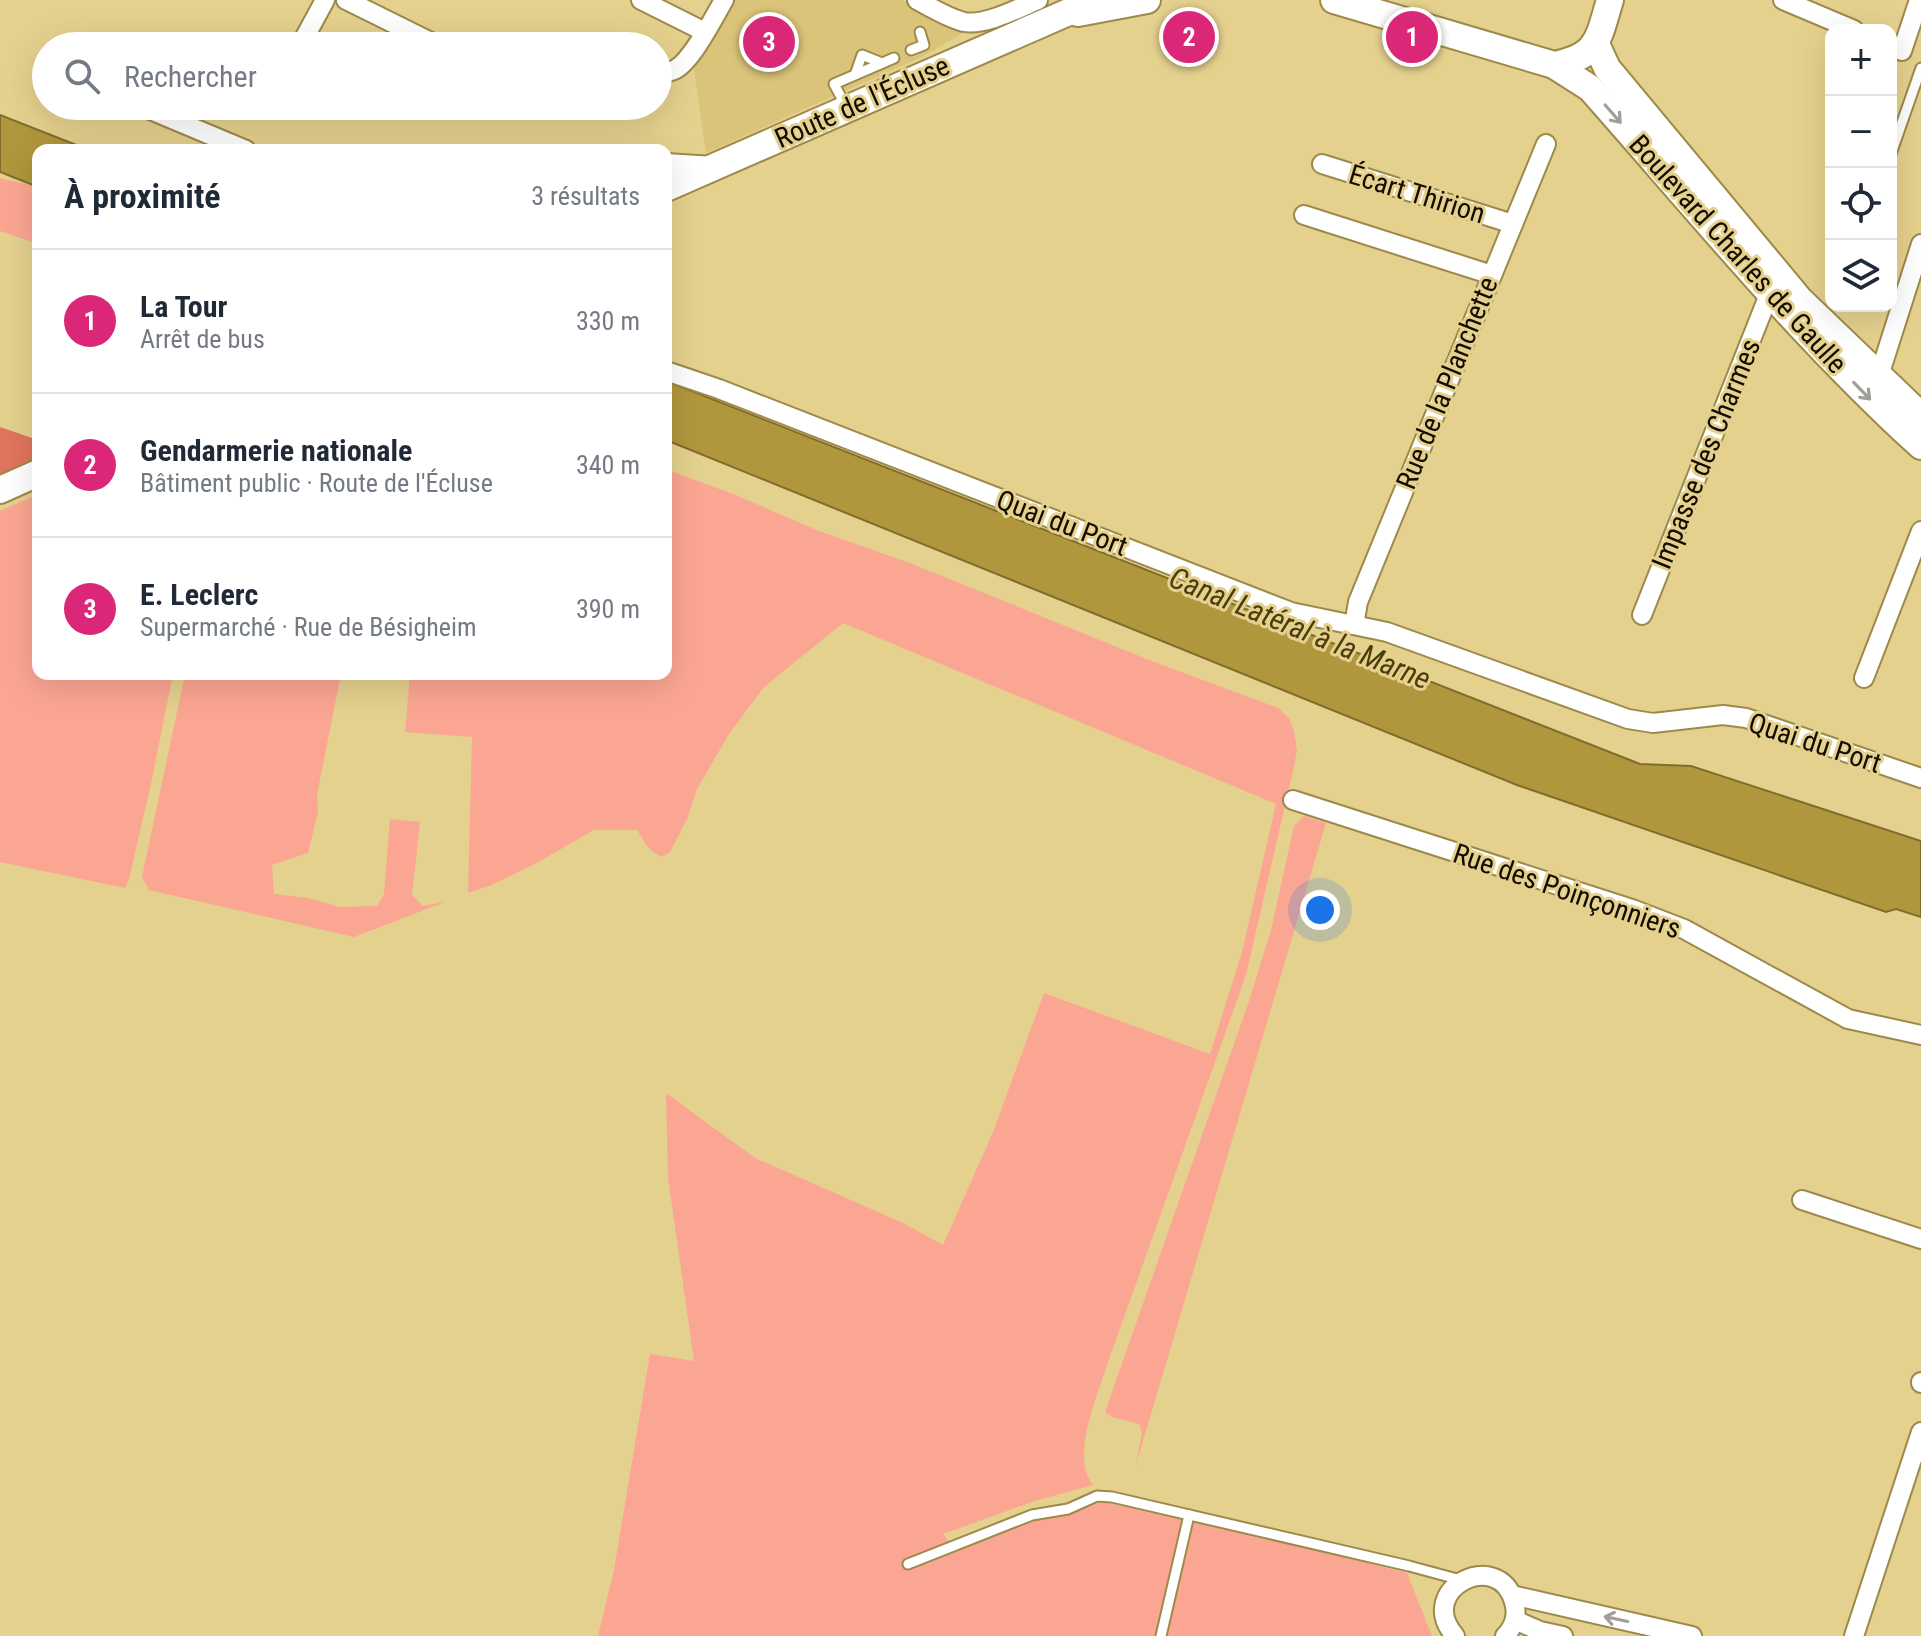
<!DOCTYPE html>
<html lang="fr">
<head>
<meta charset="utf-8">
<style>
	:root { --surface:#fff; --page:#f2f2f3; --text:#1f2937; --muted:#747a83; --line:#e0e1e3; --accent:#db2777 }
	body { margin:0; font-family:"Roboto Condensed",sans-serif; background:var(--page); color:var(--text) }
	.controls { position:absolute; right:24px; top:24px; display:grid; overflow:hidden; border-radius:16px; box-shadow:0 8px 32px #0002 }
	.controls button { width:72px; height:72px; display:grid; place-items:center; padding:0; border:0; border-bottom:2px solid var(--line); background:var(--surface); color:var(--text); font:40px sans-serif }
	.you { position:absolute; left:1320px; top:910px; width:28px; height:28px; margin:-20px; border:6px solid #fff; border-radius:50%; background:#1a73e8; box-shadow:0 0 0 12px #1a73e833 }
	.badge { display:grid; place-items:center; width:52px; height:52px; border-radius:50%; background:var(--accent); color:#fff; font-size:26px; font-weight:700 }
	.pin { position:absolute; translate:-50% -50%; border:4px solid #fff; box-shadow:0 2px 8px #0006 }
	.list { margin:0; padding:0; list-style:none }
	h2 { display:flex; justify-content:space-between; align-items:center; height:104px; margin:0; padding:0 32px; font-size:34px }
	h2 small { font-size:26px; font-weight:400; color:var(--muted) }
	.list li { display:grid; grid-template-columns:52px 1fr auto; gap:24px; align-items:center; box-sizing:border-box; height:144px; padding:0 32px; border-top:2px solid var(--line) }
	.list b { display:block; font-size:30px; white-space:nowrap }
	.list p { margin:0; font-size:26px; white-space:nowrap; color:var(--muted) }
	.list em { font-size:26px; font-style:normal; color:var(--muted) }
	.icon { flex:none; width:44px; height:44px; fill:none; stroke:currentColor; stroke-width:2; stroke-linecap:round; stroke-linejoin:round }
	.map { position:relative; flex:none; width:1921px; height:1636px; overflow:hidden }
	.search { position:absolute; background:var(--surface); box-shadow:0 8px 32px #0002; left:32px; top:32px; width:640px; height:88px; display:flex; align-items:center; gap:20px; box-sizing:border-box; padding:0 28px; border-radius:44px; color:var(--muted); font-size:30px }
	.panel { position:absolute; background:var(--surface); box-shadow:0 8px 32px #0002; left:32px; top:144px; width:640px; height:536px; border-radius:16px }
	.map>svg:first-child { display:block }
	.built { fill:#dac479 }
	.green { fill:#fba692 }
	.forest { fill:#e1745d }
	.water { fill:#b0973d; stroke:#816d2b; stroke-width:2 }
	.lines { fill:none; stroke-linecap:round; stroke-linejoin:round }
	.service-casing { stroke:#9d8a4a; stroke-width:13 }
	.minor-casing { stroke:#9d8a4a; stroke-width:22 }
	.secondary-casing { stroke:#9d8a4a; stroke-width:30 }
	.service { stroke:#fff; stroke-width:9 }
	.minor { stroke:#fff; stroke-width:18 }
	.secondary { stroke:#fff; stroke-width:26 }
	.oneway { stroke:#a19e99 }
	.labels { text-anchor:middle; dominant-baseline:central; stroke-width:6; stroke-linejoin:round; paint-order:stroke }
	.street-label { font-size:28px; fill:#140c00; stroke:#e5d18e }
	.water-label { font-size:30px; font-style:italic; fill:#4b3d0a; stroke:#e5d18e }
</style>
</head>
<body>
<div class="map">
<svg width="1921" height="1636" viewBox="0 0 1921 1636">
	<rect width="100%" height="100%" fill="#e5d18e"/>
	<path class="built" d="M728,0H902L963,33L924,56L706,153L694,69Z"/>
	<g class="green">
		<path d="M0,178L38,187V244L0,231Z"/>
		<path d="M666,469L733,494L819,531L910,563L1149,660L1278,708L1289,718L1294,731L1297,751L1293,771L1246,975L1107,1365C1097,1397 1080,1434 1085,1468C1086,1474 1090,1480 1093,1485L1035,1501L943,1534L955,1548L1028,1522L1104,1502L1308,1548L1407,1573L1432,1636H598L614,1570L650,1354L694,1361L668,1178L666,1093L755,1158L903,1223L943,1245L993,1132L1044,993L1210,1054L1242,952L1276,804L843,623L764,687L729,734L697,789L687,819L670,852L662,857C646,849 646,843 637,830H594L533,865L489,886L468,893L472,737L405,732L410,674H666Z"/>
		<path d="M38,494V674H173L151,784L129,879L125,888L0,862V511Z"/>
		<path d="M185,674H341L317,795L318,812L308,853L272,865L274,894L308,898L340,907L377,906L384,894L390,819L420,822L412,895L423,906L445,902L354,937L149,890L142,877Z"/>
		<path d="M1304,816L1326,823L1136,1465L1142,1432L1139,1424L1112,1417L1105,1412L1248,1004L1271,930L1294,826Z"/>
	</g>
	<path class="forest" d="M0,427L38,440V459L0,475Z"/>
	<g class="water">
		<path d="M0,115L89,150H38V187L0,172Z"/>
		<path d="M666,381L1640,764L1691,766L1921,841V917L1896,909L1886,912L1517,785L666,440Z"/>
	</g>
	<g class="lines">
		<g class="service-casing">
			<g id="service">
				<path d="M911,50L924,45L920,32"/>
				<path d="M855,75L862,55L882,63"/>
				<path d="M847,108L834,84L894,58"/>
				<path d="M1891,154L1921,68"/>
				<path d="M908,1564L1032,1515L1068,1509L1097,1496L1112,1497L1409,1566L1461,1580"/>
				<path d="M1161,1636L1189,1515"/>
			</g>
		</g>
		<g class="minor-casing">
			<g id="minor">
				<path d="M346,0L439,46"/>
				<path d="M641,0L705,32"/>
				<path d="M917,0C932,8 948,18 964,22C985,26 1019,8 1038,0"/>
				<path d="M1783,0L1854,30"/>
				<path d="M300,46L325,0"/>
				<path d="M1902,51L1919,0"/>
				<path d="M658,74C664,73 671,72 676,69C693,59 714,17 724,0"/>
				<path d="M141,106L246,150"/>
				<path d="M666,163L714,166"/>
				<path d="M1322,164L1513,224"/>
				<path d="M1304,215L1492,275"/>
				<path d="M666,371L719,389L1291,612L1387,632L1628,719L1653,723L1723,715L1746,718L1921,778"/>
				<path d="M1879,376L1921,244"/>
				<path d="M1642,615L1770,292"/>
				<path d="M1354,625L1358,602L1546,144"/>
				<path d="M1864,678L1921,531"/>
				<path d="M1293,800L1632,909L1684,929L1848,1019L1921,1035"/>
				<path d="M1802,1200L1921,1239"/>
				<path d="M1921,1382V1383"/>
				<path d="M1512,1595L1692,1636"/>
				<path d="M1515,1620L1540,1631L1563,1636"/>
				<path d="M1455,1636C1414,1589 1499,1547 1514,1602C1518,1615 1514,1627 1505,1636"/>
				<path d="M1854,1636L1921,1432"/>
			</g>
		</g>
		<g class="secondary-casing">
			<g id="secondary">
				<path d="M1334,0L1554,65C1599,56 1598,39 1610,0"/>
				<path d="M1078,13L1147,0"/>
				<path d="M1596,44L1607,68L1800,300L1921,416"/>
				<path d="M1554,65L1590,88C1698,210 1801,337 1921,446"/>
				<path d="M666,188L1096,0"/>
				<path d="M0,490L38,473"/>
			</g>
		</g>
		<use href="#service" class="service"/>
		<use href="#minor" class="minor"/>
		<use href="#secondary" class="secondary"/>
	</g>
	<defs><path id="oneway-shaft" d="M-6 0H5M1.5-3L5.5 0L1.5 3" fill="none" stroke-width="1.6" stroke-linecap="round" stroke-linejoin="round" transform="scale(2)"/></defs>
	<g class="oneway">
		<use href="#oneway-shaft" transform="translate(1613 114) rotate(49)"/>
		<use href="#oneway-shaft" transform="translate(1862 391) rotate(46)"/>
		<use href="#oneway-shaft" transform="translate(1616 1619) rotate(-168)"/>
	</g>
	<g class="labels">
		<g class="street-label">
			<text transform="translate(862 102) rotate(-24)">Route de l'Écluse</text>
			<text transform="translate(1417 194) rotate(17)">Écart Thirion</text>
			<text transform="translate(1738 254) rotate(48)">Boulevard Charles de Gaulle</text>
			<text transform="translate(1447 383) rotate(-68)">Rue de la Planchette</text>
			<text transform="translate(1706 454) rotate(-68)">Impasse des Charmes</text>
			<text transform="translate(1062 523) rotate(21)">Quai du Port</text>
			<text transform="translate(1815 743) rotate(18)">Quai du Port</text>
			<text transform="translate(1567 891) rotate(19)">Rue des Poinçonniers</text>
		</g>
		<g class="water-label">
			<text transform="translate(1300 628) rotate(22)">Canal Latéral à la Marne</text>
		</g>
	</g>
</svg>
<div class="controls">
<button>+</button>
<button>−</button>
<button><svg class="icon" aria-label="locate" viewBox="0 0 24 24"><circle cx="12" cy="12" r="6"/><path d="M12 2v4M12 18v4M2 12h4M18 12h4"/></svg></button>
<button><svg class="icon" aria-label="layers" viewBox="0 0 24 24"><path d="M12 4l9 5-9 5-9-5zM3 14l9 5 9-5"/></svg></button>
</div>
<div class="you"></div>
<div class="pin badge" style="left:1412px;top:37px">1</div>
<div class="pin badge" style="left:1189px;top:37px">2</div>
<div class="pin badge" style="left:769px;top:42px">3</div>
<div class="search"><svg class="icon" aria-label="search" viewBox="0 0 24 24"><circle cx="10" cy="10" r="6"/><path d="M15 15l6 6"/></svg>Rechercher</div>
<section class="panel">
<h2>À proximité<small>3 résultats</small></h2>
<ul class="list">
<li><span class="badge">1</span><div><b>La Tour</b><p>Arrêt de bus</p></div><em>330 m</em></li>
<li><span class="badge">2</span><div><b>Gendarmerie nationale</b><p>Bâtiment public · Route de l'Écluse</p></div><em>340 m</em></li>
<li><span class="badge">3</span><div><b>E. Leclerc</b><p>Supermarché · Rue de Bésigheim</p></div><em>390 m</em></li>
</ul>
</section>
</div>
</body>
</html>
